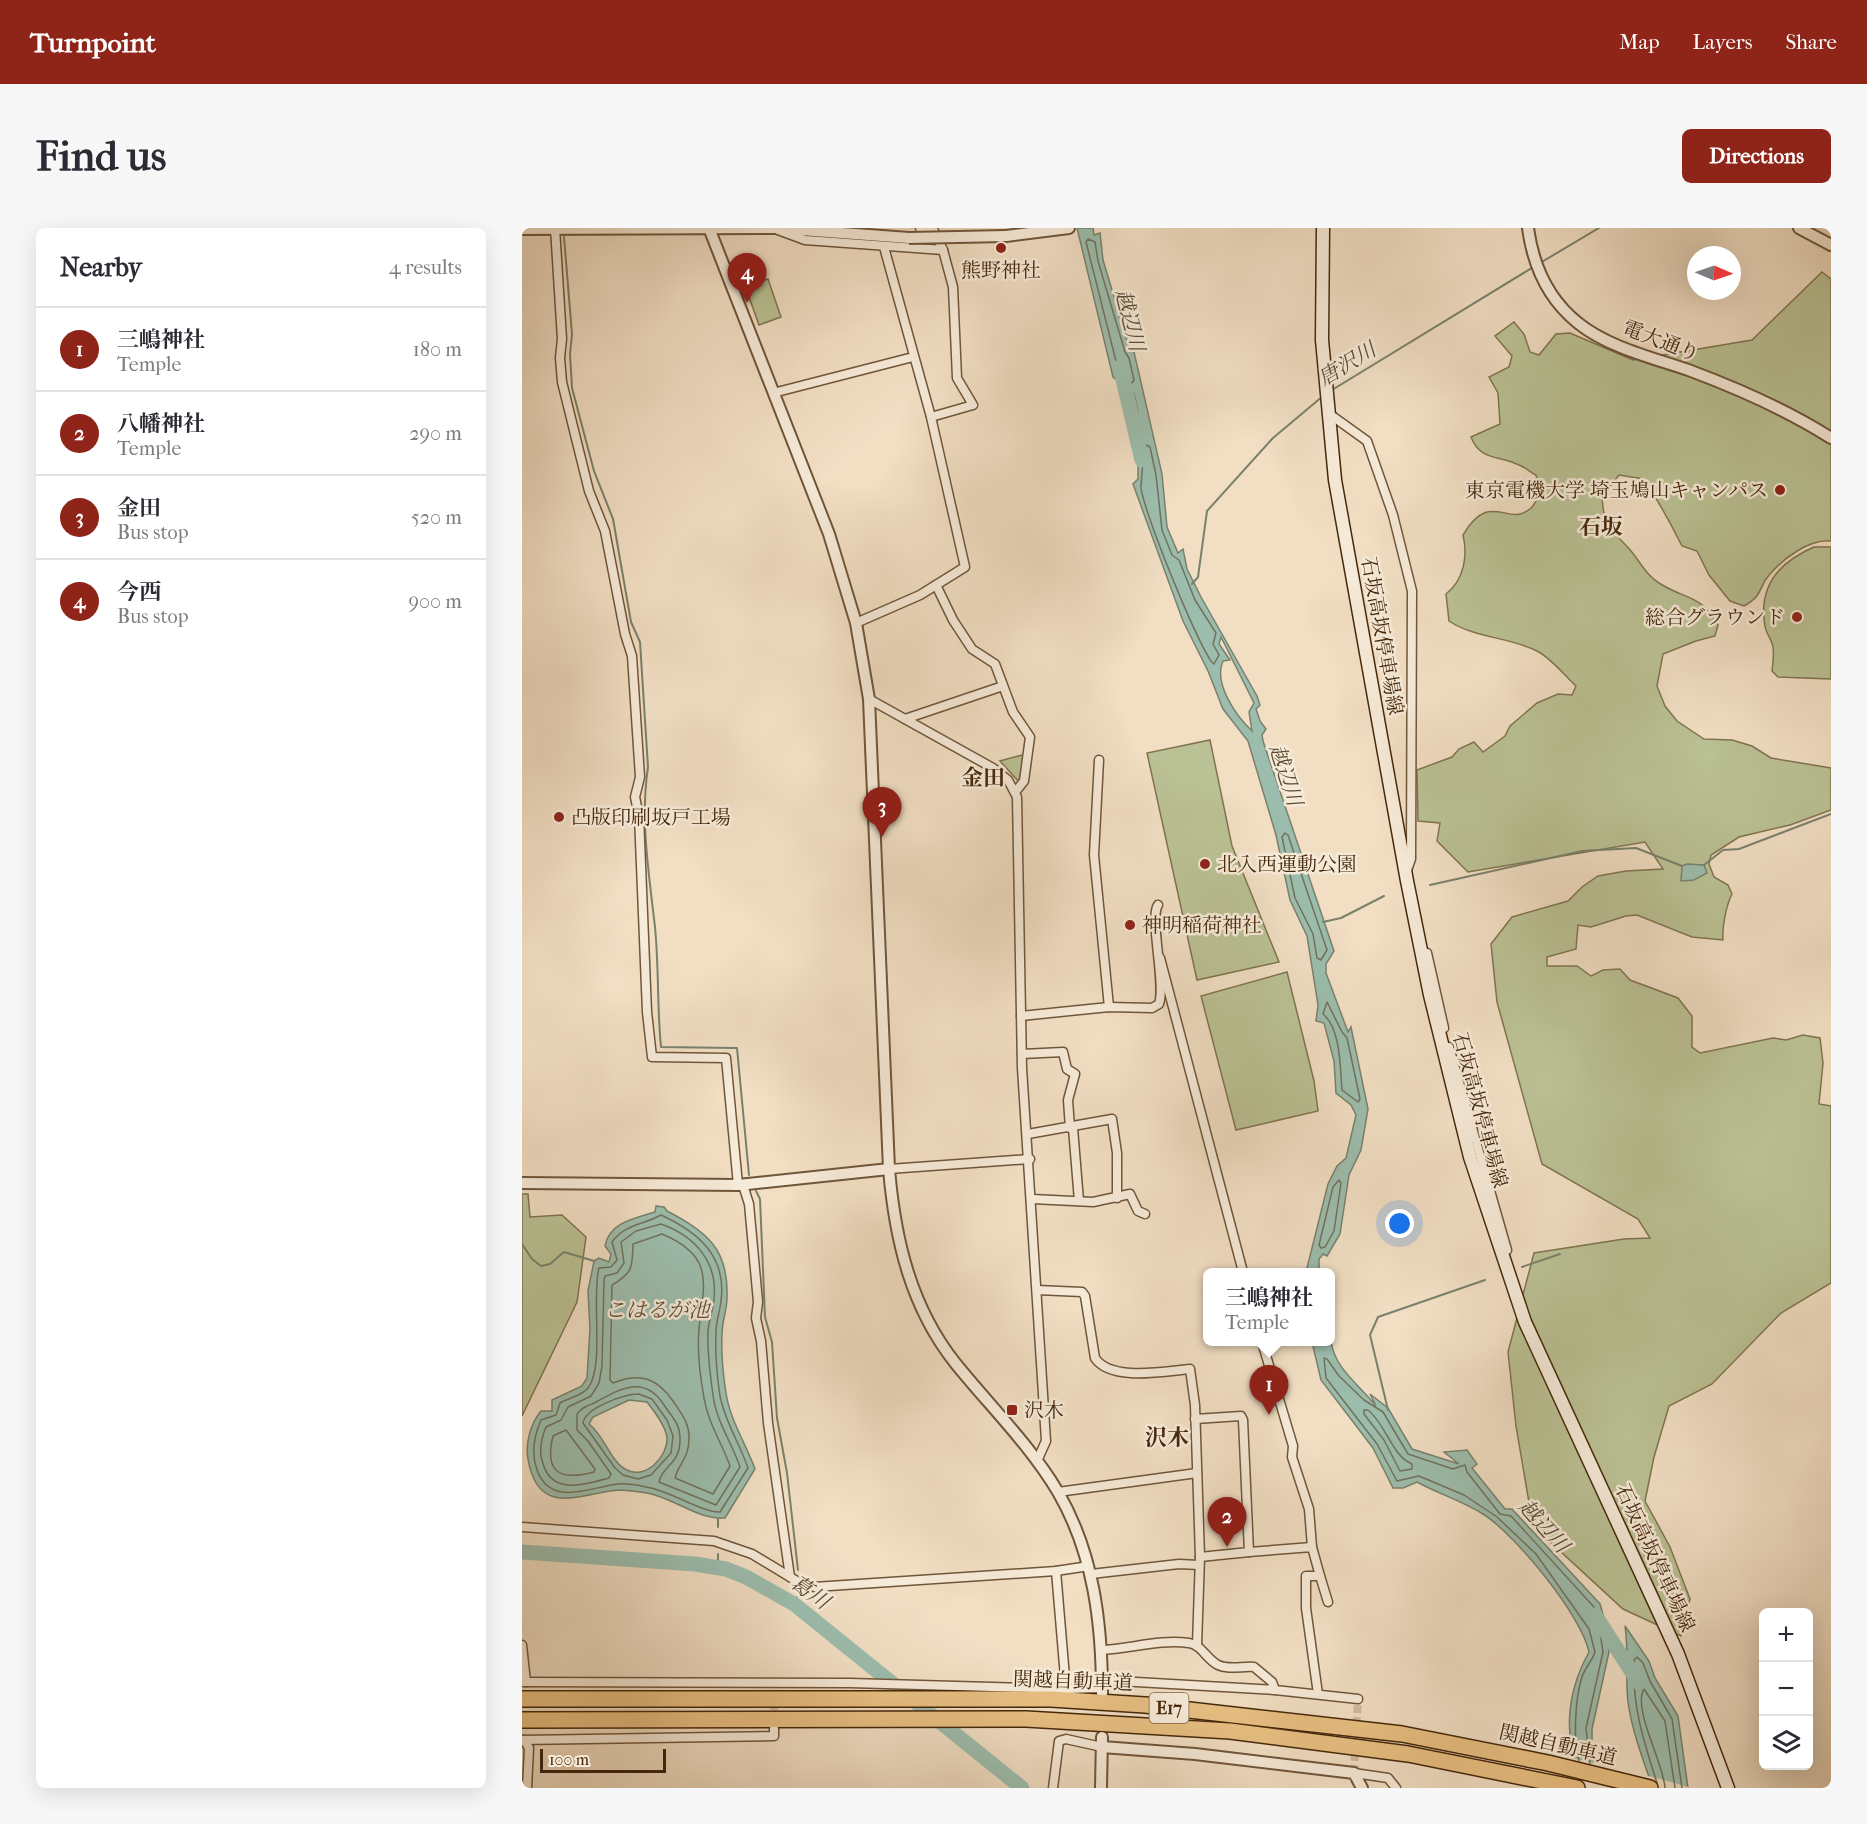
<!DOCTYPE html>
<html lang="en">
<head>
<meta charset="utf-8">
<style>
	:root { --surface:#fff; --page:#f7f7f7; --text:#2b2b33; --muted:#7c7c81; --line:#e1e1e2; --accent:#8f2418 }
	body { margin:0; font-family:"IM FELL French Canon","Noto Serif JP",serif; background:var(--page); color:var(--text) }
	.controls { position:absolute; right:18px; bottom:18px; display:grid; overflow:hidden; border-radius:9px; box-shadow:0 6px 24px #0002 }
	.controls button { width:54px; height:54px; display:grid; place-items:center; padding:0; border:0; border-bottom:2px solid var(--line); background:var(--surface); color:var(--text); font:30px sans-serif }
	.compass { position:absolute; left:1165px; top:18px; width:54px; height:54px; border-radius:50%; background:var(--surface); box-shadow:0 6px 24px #0002; rotate:92deg }
	.scale { position:absolute; left:18px; bottom:15px; width:126px; box-sizing:border-box; padding-left:6px; border:3px solid #45280b; border-top:0; font-size:16px; line-height:21px; white-space:nowrap; color:#45280b; -webkit-text-stroke:4px #f6ead8; paint-order:stroke }
	.you { position:absolute; left:878px; top:996px; width:21px; height:21px; margin:-15px; border:4px solid #fff; border-radius:50%; background:#1a73e8; box-shadow:0 0 0 9px #1a73e833 }
	.badge { display:grid; place-items:center; width:39px; height:39px; border-radius:50%; background:var(--accent); color:#fff; font-size:20px; font-weight:700 }
	.pin { position:absolute; translate:-50% -50px; filter:drop-shadow(0 2px 3px #0008) }
	.pin::after { content:''; position:absolute; top:32px; width:21px; height:18px; background:inherit; clip-path:polygon(0 0,100% 0,50% 100%) }
	.popup { position:absolute; left:681px; top:1040px; width:132px; height:78px; box-sizing:border-box; display:grid; place-content:center; border-radius:9px; background:var(--surface); filter:drop-shadow(0 2px 4px #0005); font-size:20px; white-space:nowrap; color:var(--muted) }
	.popup b { font-size:22px; color:var(--text) }
	.popup::after { content:''; position:absolute; left:50%; top:100%; margin-left:-12px; border:12px solid transparent; border-top-color:var(--surface) }
	.list { margin:0; padding:0; list-style:none }
	h2 { display:flex; justify-content:space-between; align-items:center; height:78px; margin:0; padding:0 24px; font-size:26px }
	h2 small { font-size:20px; font-weight:400; color:var(--muted) }
	.list li { display:grid; grid-template-columns:39px 1fr auto; gap:18px; align-items:center; box-sizing:border-box; height:84px; padding:0 24px; border-top:2px solid var(--line) }
	.list b { display:block; font-size:22px; white-space:nowrap }
	.list p { margin:0; font-size:20px; white-space:nowrap; color:var(--muted) }
	.list em { font-size:20px; font-style:normal; color:var(--muted) }
	.icon { flex:none; width:33px; height:33px; fill:none; stroke:currentColor; stroke-width:2; stroke-linecap:round; stroke-linejoin:round }
	.map { position:relative; flex:none; width:1309px; height:1560px; overflow:hidden; border-radius:9px }
	header { display:flex; align-items:center; gap:36px; box-sizing:border-box; height:84px; padding:0 30px; background:var(--accent); color:#fff }
	header strong { font-size:28px }
	nav { display:flex; gap:33px; margin-inline-start:auto; font-size:21px }
	.intro { display:flex; align-items:center; justify-content:space-between; box-sizing:border-box; height:144px; padding:0 36px }
	h1 { margin:0; font-size:42px }
	.button { padding:15px 27px; border-radius:9px; background:var(--accent); color:#fff; font-size:21px; font-weight:700 }
	main { display:flex; gap:36px; padding:0 36px }
	aside { flex:1; background:var(--surface); border-radius:9px; box-shadow:0 6px 24px #0002 }
	.map>svg:first-child { display:block }
	.green { fill:#bac194; stroke:#807450; stroke-width:1.5 }
	.water { fill:#9cbdad; stroke:#79816c; stroke-width:1.5; fill-rule:evenodd }
	.pier { fill:#f1dec3 }
	.lines { fill:none; stroke-linecap:round; stroke-linejoin:round }
	.shore { stroke:#70725c; stroke-width:1.5 }
	.stream { stroke:#79816c; stroke-width:2 }
	.river { stroke:#9cbdad; stroke-width:15 }
	.minor-tunnel { stroke:#cfba9e; stroke-width:8; stroke-dasharray:8 4; stroke-linecap:butt }
	.minor-casing { stroke:#705639; stroke-width:11 }
	.tertiary-casing { stroke:#705639; stroke-width:14 }
	.secondary-casing { stroke:#45280b; stroke-width:15 }
	.motorway-casing { stroke:#45280b; stroke-width:18 }
	.minor { stroke:#f6ead8; stroke-width:8 }
	.tertiary { stroke:#f6ead8; stroke-width:10 }
	.secondary { stroke:#f6ead8; stroke-width:12 }
	.motorway { stroke:#e8bf82; stroke-width:15 }
	.tertiary-bridge-casing { stroke:#705639; stroke-width:14; stroke-linecap:butt }
	.tertiary-bridge { stroke:#f6ead8; stroke-width:10 }
	.poi-dot { fill:#8f2418; stroke:#f6ead8; stroke-width:2 }
	.labels { text-anchor:middle; dominant-baseline:central; stroke-width:5; stroke-linejoin:round; paint-order:stroke }
	.shield { fill:#f6ead8; stroke:#7a6248; stroke-width:1.5 }
	.shield-label { font-size:18px; font-weight:bold; fill:#45280b }
	.poi-label { font-size:20px; fill:#45280b; stroke:#f6ead8; text-anchor:start }
	.street-label { font-size:20px; fill:#45280b; stroke:#f6ead8 }
	.water-label { font-size:21px; font-style:italic; fill:#5b4d34; stroke:#f6ead8 }
	.quarter-label { font-size:22px; font-weight:bold; fill:#45280b; stroke:#f6ead8 }
</style>
</head>
<body>
<header>
<strong>Turnpoint</strong>
<nav><a>Map</a><a>Layers</a><a>Share</a></nav>
</header>
<div class="intro"><h1>Find us</h1><a class="button">Directions</a></div>
<main>
<aside>
<h2>Nearby<small>4 results</small></h2>
<ul class="list">
<li><span class="badge">1</span><div><b>三嶋神社</b><p>Temple</p></div><em>180 m</em></li>
<li><span class="badge">2</span><div><b>八幡神社</b><p>Temple</p></div><em>290 m</em></li>
<li><span class="badge">3</span><div><b>金田</b><p>Bus stop</p></div><em>520 m</em></li>
<li><span class="badge">4</span><div><b>今西</b><p>Bus stop</p></div><em>900 m</em></li>
</ul>
</aside>
<div class="map">
<svg width="1309" height="1560" viewBox="0 0 1309 1560">
	<rect width="100%" height="100%" fill="#f1dec3"/>
	<filter id="stains"><feTurbulence type="fractalNoise" baseFrequency=".00333" numOctaves="4"/><feColorMatrix values="0 0 0 0 .2 0 0 0 0 .09 0 0 0 0 .02 0 0 0 .5 -.17"/></filter>
	<radialGradient id="worn" r=".72"><stop offset=".6" stop-color="#630" stop-opacity="0"/><stop offset="1" stop-color="#630" stop-opacity=".3"/></radialGradient>
	<g class="green">
		<path d="M1300,44L1309,51V313C1287,311 1262,330 1248,346C1235,360 1243,366 1222,378L1208,373L1187,347L1175,323L1160,318C1148,294 1137,274 1122,251L1097,247L1080,268C1082,304 1089,299 1109,323C1119,335 1124,347 1137,355C1165,373 1176,364 1196,397L1193,408L1174,413L1141,426L1135,458L1143,478L1155,493L1182,511L1210,512L1230,518L1249,530L1309,540V582L1268,597L1217,609L1189,627L1187,636L1192,649L1206,657L1210,666C1204,678 1200,699 1201,712L1170,709L1115,687L1104,688L1069,699L1056,697L1054,721L1025,729V738H1055L1069,748L1081,742L1098,741L1108,752L1156,770L1170,788V819L1178,825L1251,810L1264,812L1281,807L1298,810L1301,835L1297,876L1309,878V1055L1259,1085L1190,1156L1147,1178L1132,1229L1123,1273L1148,1319L1168,1371L1159,1408L1101,1381L1011,1298L994,1198L986,1124L1012,1025L1102,1011L1128,1010L1116,991L1020,936L975,774L969,716L990,689L1046,673L1060,659L1076,648L1104,643L1141,641L1123,614L946,644L915,613L918,595L896,593L895,542L930,529L937,521L952,514L961,524L983,508L988,498L1015,475L1036,466L1050,467L1054,458C1042,447 1029,430 1015,423C988,409 952,410 927,393L924,366C942,352 946,328 941,307C969,260 986,301 1009,280C1013,277 1016,268 1018,264L1014,247C1008,244 1003,239 997,237C977,227 958,233 949,209L978,196L976,165L967,149L987,139L990,128L973,108L992,94L1002,106L1008,124L1017,127L1034,106L1048,105L1111,132L1230,112Z"/>
		<path d="M246,51L259,89L237,97L223,58Z"/>
		<path d="M1292,319H1309V451L1256,449L1250,443C1251,435 1253,423 1250,415C1248,409 1244,405 1243,398C1236,359 1257,334 1292,319Z"/>
		<path d="M688,512L710,618L757,734L675,752L625,525Z"/>
		<path d="M500,527L502,529L497,554L478,533Z"/>
		<path d="M765,744L792,853L796,883L714,902L679,768Z"/>
		<path d="M0,966H6L8,989L40,987L64,1009L55,1074L0,1188Z"/>
	</g>
	<g class="water">
		<path d="M555,0H571L572,7L578,5L581,32L608,122L612,124L640,246L645,299L656,325L661,321L665,341L679,369L735,468L738,477L734,481L738,493L744,501L740,507L741,513L812,723L804,736V745L826,804L829,799L846,881L839,922L827,947L818,1006L805,1028L801,1026L797,1031V1044H784L806,956L815,938L824,930L834,887L829,877L814,865L812,833L802,795L794,793L796,777L785,708L768,672L754,607L726,513L701,481L686,443L661,393L611,256L616,251V184L612,166L591,149ZM699,409L732,475L727,484L730,503C714,488 691,455 701,433L708,432L697,416Z"/>
		<path d="M1165,636L1182,637L1185,645L1172,652L1159,653L1160,638Z"/>
		<path d="M134,978L142,979L145,983C185,1004 207,1021 205,1070C205,1082 200,1093 200,1106C199,1125 201,1146 204,1165C208,1192 224,1216 233,1241L203,1290C176,1292 152,1270 125,1265C116,1264 106,1262 97,1262C59,1265 16,1291 6,1231C3,1215 9,1195 19,1183H30V1172L60,1158L65,1150L68,1101L66,1063L72,1033L77,1030L87,1034L89,1026L83,1018C87,994 114,990 133,984ZM107,1172L125,1174C132,1183 144,1198 145,1210C146,1228 124,1252 105,1242C88,1234 83,1208 67,1196L71,1189Z"/>
		<path d="M809,1112C812,1141 837,1156 854,1178L848,1166L866,1180L890,1221L937,1236L922,1224L945,1222L955,1236L950,1240L983,1281H990L1078,1376L1082,1390L1087,1424L1070,1501V1523L1079,1558L1058,1560C1044,1510 1041,1471 1067,1424C1060,1388 993,1306 961,1286C940,1273 917,1266 895,1254L881,1260H871L851,1220L799,1152L790,1114Z"/>
		<path d="M1103,1398L1127,1433L1133,1450L1156,1488L1166,1560H1131C1121,1532 1110,1503 1106,1474C1103,1448 1107,1424 1103,1398Z"/>
	</g>
	<g class="pier">
		<path d="M1046,1529L1077,1536L1083,1560H1055Z"/>
		<path d="M1123,1547L1149,1554L1169,1560H1127Z"/>
	</g>
	<g class="lines">
		<g class="shore">
			<path d="M566,11L573,14L576,33L603,124L607,130L612,152L610,155L597,145L564,14Z"/>
			<path d="M624,217L628,219L634,247L640,302L650,327L657,332L673,372L694,405L691,416L697,427L692,436C681,431 616,271 619,257C620,249 621,222 624,217Z"/>
			<path d="M763,605L766,607L805,722L799,732L795,730L791,706L773,670L760,609Z"/>
			<path d="M805,774L820,804L825,810L838,871L836,874L820,862C818,839 819,801 801,786Z"/>
			<path d="M817,952L819,955L812,1003L803,1019L799,1020L797,1017L811,959Z"/>
			<path d="M139,987C176,1004 205,1028 199,1073C198,1083 194,1093 194,1104C193,1125 195,1148 198,1168C203,1194 218,1216 226,1240L198,1284C182,1285 149,1264 129,1260C119,1258 107,1255 96,1256C68,1259 29,1280 15,1242C9,1225 12,1208 19,1192L34,1187L38,1175C46,1170 60,1168 66,1160C83,1138 69,1070 77,1040L89,1039L95,1032L90,1014C103,996 121,997 139,987Z"/>
			<path d="M139,996C173,1008 196,1034 192,1071C191,1082 187,1092 186,1103C185,1124 188,1146 191,1167C194,1193 210,1215 218,1239L194,1277L137,1254C140,1238 159,1236 158,1210C158,1195 149,1188 142,1177C123,1147 99,1160 74,1174C66,1178 61,1178 55,1186V1202L66,1213L89,1246L87,1250C61,1257 28,1268 20,1232C17,1222 20,1209 24,1199L39,1192L46,1179L69,1168L77,1155L80,1138L82,1052L83,1048L95,1045L102,1035L99,1014L114,1003Z"/>
			<path d="M140,1006C193,1028 182,1055 177,1101C175,1123 178,1148 182,1170C186,1195 200,1215 208,1238L191,1266L153,1250C157,1235 167,1230 167,1211C168,1196 159,1185 151,1173C135,1150 118,1144 91,1155L88,1152L90,1057C112,1044 110,1039 111,1016Z"/>
			<path d="M117,1166L130,1171L145,1192L151,1208L149,1225L129,1247L116,1251L101,1247L93,1240L61,1195C63,1180 102,1166 117,1166Z"/>
			<path d="M842,1182H846C864,1196 869,1227 890,1236V1241L878,1243L862,1212L842,1186Z"/>
			<path d="M44,1202L73,1241L72,1244C38,1253 22,1245 31,1208Z"/>
			<path d="M1057,1533C1051,1512 1053,1471 1060,1449C1063,1440 1070,1433 1073,1424L1067,1401L1014,1326L975,1289L942,1267L897,1248L875,1253L855,1216L804,1150L802,1130L805,1131L817,1148L842,1172L861,1184L886,1226L931,1241L943,1237L945,1244L978,1286L989,1288L1072,1379L1076,1391L1081,1424L1064,1500L1068,1536"/>
			<path d="M1135,1555C1121,1511 1110,1478 1112,1432L1115,1429L1121,1435L1128,1453L1150,1491L1160,1560"/>
			<path d="M1143,1560C1142,1536 1110,1480 1122,1461L1143,1493L1153,1560"/>
		</g>
		<g class="stream">
			<path d="M42,9L50,106L48,126L50,160L72,243L91,291L109,394L118,414L126,539C118,592 127,646 133,699C137,739 135,779 139,819L215,820L227,947"/>
			<path d="M1018,35L1077,0"/>
			<path d="M810,162L1013,38"/>
			<path d="M670,356L676,349L685,283L751,210L801,168"/>
			<path d="M1182,637L1201,622L1217,621L1309,586"/>
			<path d="M908,657L1060,623L1114,620L1160,638"/>
			<path d="M801,694L819,690L862,668"/>
			<path d="M234,963L238,971L243,1089L250,1114L255,1190L265,1245L276,1342"/>
			<path d="M0,1016L10,1031L19,1038L28,1036L42,1024L72,1033"/>
			<path d="M1000,1039L1038,1026"/>
			<path d="M866,1182L848,1107L856,1089L963,1052"/>
			<path d="M196,1299V1291"/>
			<path d="M196,1339V1326"/>
			<path d="M272,1376L275,1369"/>
		</g>
		<g class="river">
			<path d="M598,139L620,232"/>
			<path d="M0,1324L173,1336L204,1341L224,1349L272,1376L500,1560"/>
			<path d="M1073,1387L1117,1455"/>
		</g>
		<g class="minor-tunnel">
			<path d="M252,1494L253,1461"/>
			<path d="M832,1545L836,1471"/>
		</g>
		<g class="minor-casing">
			<g id="minor">
				<path d="M33,0L40,111L38,130L40,154L67,263L83,303L103,406L110,428L118,549L113,569L117,588L125,784L130,829L204,830L216,957"/>
				<path d="M398,0L411,1L421,22L431,59L435,150L451,177L409,189"/>
				<path d="M256,2L283,12L421,22"/>
				<path d="M251,165L391,129"/>
				<path d="M806,185L845,213L871,287L890,363L889,631L884,645"/>
				<path d="M414,357L431,392L450,421L473,436L491,484L508,509L502,553L494,563"/>
				<path d="M334,395L398,367L443,339L409,189L362,19"/>
				<path d="M347,471L471,540L486,552L495,569L500,840L524,1213L515,1233"/>
				<path d="M383,491L481,458"/>
				<path d="M577,532L572,627L587,779"/>
				<path d="M905,725L922,800"/>
				<path d="M638,730L721,1044"/>
				<path d="M499,788L587,779L630,780L637,776C644,756 627,690 636,677"/>
				<path d="M927,819L985,1022"/>
				<path d="M500,826L541,824L545,841L553,846L546,872L548,900"/>
				<path d="M551,900L557,973"/>
				<path d="M506,906L590,891L595,925V970"/>
				<path d="M367,941L508,931"/>
				<path d="M221,957L227,976L236,1074L234,1090L239,1113L246,1195L268,1349"/>
				<path d="M510,971L571,974L608,966L616,983L623,986"/>
				<path d="M515,1062L560,1064L563,1068L573,1130C589,1154 643,1143 668,1141L673,1177L678,1329L675,1417"/>
				<path d="M740,1114L771,1218L770,1229L787,1281L790,1319"/>
				<path d="M673,1191L719,1188L721,1192L727,1324L678,1329"/>
				<path d="M536,1264L675,1245"/>
				<path d="M0,1299L192,1313L230,1326L278,1355L292,1359L534,1343L567,1338"/>
				<path d="M727,1324L790,1319L798,1348H784V1380L796,1466"/>
				<path d="M534,1343L544,1461L580,1460"/>
				<path d="M569,1346L657,1336L677,1337"/>
				<path d="M798,1348L806,1374"/>
				<path d="M0,1417L4,1454"/>
				<path d="M579,1422C608,1421 637,1411 667,1415C680,1417 684,1431 696,1437C706,1442 721,1438 732,1439L750,1454L753,1462L836,1471"/>
				<path d="M579,1452L753,1462"/>
				<path d="M0,1454L328,1455L544,1461"/>
				<path d="M0,1512L252,1508V1501"/>
				<path d="M2,1512L7,1520L5,1560"/>
				<path d="M832,1545L866,1550L874,1560"/>
				<path d="M531,1560L537,1513L544,1511L580,1519"/>
			</g>
		</g>
		<g class="tertiary-casing">
			<g id="tertiary">
				<path d="M187,0L307,306L334,395L347,471L367,941C373,1012 389,1080 434,1136C468,1178 508,1217 536,1264C572,1326 580,1396 580,1466"/>
				<path d="M1006,0C1011,37 1026,71 1056,95C1087,120 1132,130 1169,143C1217,161 1265,182 1309,210"/>
				<path d="M1277,0L1309,17"/>
				<path d="M0,1L253,0L387,10"/>
				<path d="M484,8L547,0"/>
				<path d="M0,955L216,957L367,941"/>
				<path d="M580,1519L673,1526L832,1545L840,1560"/>
				<path d="M579,1560L580,1509"/>
			</g>
		</g>
		<g class="secondary-casing">
			<path id="secondary" d="M801,0L800,112L813,252L885,653L908,767L948,929L1003,1094L1156,1426L1206,1560"/>
		</g>
		<g class="motorway-casing">
			<g id="motorway">
				<path d="M0,1471H529L623,1477L880,1506L1026,1535L1128,1560"/>
				<path d="M0,1492L504,1491L708,1503L886,1526L1055,1560"/>
			</g>
		</g>
		<use href="#minor" class="minor"/>
		<use href="#tertiary" class="tertiary"/>
		<use href="#secondary" class="secondary"/>
		<use href="#motorway" class="motorway"/>
		<g class="tertiary-bridge-casing">
			<path id="tertiary-bridge" d="M387,10L484,8"/>
		</g>
		<use href="#tertiary-bridge" class="tertiary-bridge"/>
	</g>
	<g class="poi-dot">
		<circle cx="479" cy="20" r="6"/>
		<circle cx="1258" cy="262" r="6"/>
		<circle cx="1275" cy="389" r="6"/>
		<circle cx="37" cy="589" r="6"/>
		<circle cx="683" cy="636" r="6"/>
		<circle cx="608" cy="697" r="6"/>
		<rect x="484" y="1176" width="12" height="12" rx="3"/>
	</g>
	<g class="labels">
		<rect class="shield" x="627.5" y="1465" width="39" height="30" rx="4.5"/>
		<g class="shield-label">
			<text x="647" y="1480">E17</text>
		</g>
		<g class="poi-label">
			<text x="479" y="42" text-anchor="middle">熊野神社</text>
			<text x="1246" y="262" text-anchor="end">東京電機大学 埼玉鳩山キャンパス</text>
			<text x="1263" y="389" text-anchor="end">総合グラウンド</text>
			<text x="49" y="589">凸版印刷坂戸工場</text>
			<text x="695" y="636">北入西運動公園</text>
			<text x="620" y="697">神明稲荷神社</text>
			<text x="502" y="1182">沢木</text>
		</g>
		<g class="street-label">
			<text transform="translate(1139 113) rotate(21)">電大通り</text>
			<text transform="translate(860 408) rotate(80)">石坂高坂停車場線</text>
			<text transform="translate(958 882) rotate(75)">石坂高坂停車場線</text>
			<text transform="translate(1133 1330) rotate(65)">石坂高坂停車場線</text>
			<text transform="translate(551 1453) rotate(2)">関越自動車道</text>
			<text transform="translate(1036 1517) rotate(13)">関越自動車道</text>
		</g>
		<g class="water-label">
			<text transform="translate(608 92) rotate(76)">越辺川</text>
			<text transform="translate(825 136) rotate(-31)">唐沢川</text>
			<text transform="translate(764 547) rotate(72)">越辺川</text>
			<text x="135" y="1082">こはるが池</text>
			<text transform="translate(1022 1298) rotate(48)">越辺川</text>
			<text transform="translate(288 1364) rotate(35)">葛川</text>
		</g>
		<g class="quarter-label">
			<text x="1079" y="299">石坂</text>
			<text x="461" y="550">金田</text>
			<text x="645" y="1210">沢木</text>
		</g>
	</g>
	<rect width="100%" height="100%" filter="url(#stains)"/>
	<rect width="100%" height="100%" fill="url(#worn)"/>
</svg>
<div class="controls">
<button>+</button>
<button>−</button>
<button><svg class="icon" aria-label="layers" viewBox="0 0 24 24"><path d="M12 4l9 5-9 5-9-5zM3 14l9 5 9-5"/></svg></button>
</div>
<svg class="compass" viewBox="-18 -18 36 36"><path d="M0-13l5 13h-10z" fill="#e53935"/><path d="M0 13l5-13h-10z" fill="#7c7c81"/></svg>
<div class="scale">100 m</div>
<div class="you"></div>
<div class="pin badge" style="left:747px;top:1187px">1</div>
<div class="popup"><b>三嶋神社</b>Temple</div>
<div class="pin badge" style="left:705px;top:1319px">2</div>
<div class="pin badge" style="left:360px;top:609px">3</div>
<div class="pin badge" style="left:225px;top:75px">4</div>
</div>
</main>
</body>
</html>
